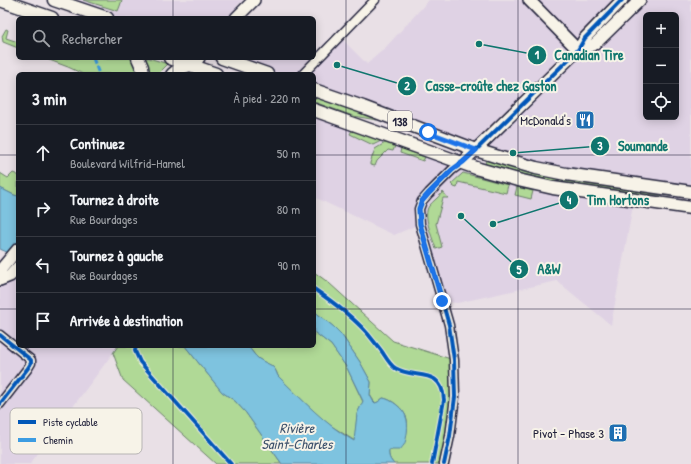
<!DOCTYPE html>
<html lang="fr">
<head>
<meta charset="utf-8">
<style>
	:root { --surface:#171b24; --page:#242831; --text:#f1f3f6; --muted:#9ea1a6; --line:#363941 }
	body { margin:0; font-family:"Patrick Hand",sans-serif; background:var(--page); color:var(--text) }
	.controls { position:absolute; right:12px; top:12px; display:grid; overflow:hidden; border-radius:6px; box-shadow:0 2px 10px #0003 }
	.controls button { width:36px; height:36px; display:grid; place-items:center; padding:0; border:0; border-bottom:1px solid var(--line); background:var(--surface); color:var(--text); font:20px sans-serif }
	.stop { position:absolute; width:12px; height:12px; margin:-9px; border:3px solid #1a73e8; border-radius:50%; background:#fff }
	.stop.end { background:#1a73e8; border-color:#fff; box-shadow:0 1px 4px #0008 }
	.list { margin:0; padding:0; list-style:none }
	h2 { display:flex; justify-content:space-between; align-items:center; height:52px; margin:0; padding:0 16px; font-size:17px }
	h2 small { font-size:13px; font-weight:400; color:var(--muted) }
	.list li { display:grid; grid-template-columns:26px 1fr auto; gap:12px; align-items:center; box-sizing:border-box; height:56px; padding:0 16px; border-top:1px solid var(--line) }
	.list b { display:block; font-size:15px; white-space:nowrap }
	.list p { margin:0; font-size:13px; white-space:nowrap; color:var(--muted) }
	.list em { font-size:13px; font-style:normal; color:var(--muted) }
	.icon { flex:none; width:22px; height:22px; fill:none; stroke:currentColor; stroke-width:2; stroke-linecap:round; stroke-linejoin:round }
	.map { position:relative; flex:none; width:691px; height:464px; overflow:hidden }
	.search { position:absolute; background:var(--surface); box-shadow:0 2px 10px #0003; left:16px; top:16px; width:300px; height:44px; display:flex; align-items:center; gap:10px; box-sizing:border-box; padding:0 14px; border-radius:6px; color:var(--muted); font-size:15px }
	.panel { position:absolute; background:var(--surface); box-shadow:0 2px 10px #0003; left:16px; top:72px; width:300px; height:276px; border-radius:6px }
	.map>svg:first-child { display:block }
	.built { fill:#dfd2e4; fill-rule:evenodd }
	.green { fill:#b0d996; stroke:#697e68 }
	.water { fill:#7ec3df; stroke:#59839d }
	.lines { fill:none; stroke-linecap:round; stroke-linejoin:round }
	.street-casing { stroke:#22223b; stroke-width:11 }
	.secondary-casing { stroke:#22223b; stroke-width:14 }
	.primary-casing { stroke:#22223b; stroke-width:15 }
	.street { stroke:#f7f3e8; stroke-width:8 }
	.secondary { stroke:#f7f3e8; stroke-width:11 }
	.primary { stroke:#f7f3e8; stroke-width:12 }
	.quiet { stroke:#3c9ce2; stroke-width:3; stroke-dasharray:6 3; stroke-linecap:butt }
	.cycleway-casing { stroke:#f7f3e8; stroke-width:6 }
	.cycleway { stroke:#0057b8; stroke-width:4 }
	.route { stroke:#1a73e8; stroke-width:5 }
	.grid { fill:none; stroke:#22223b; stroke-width:1; stroke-opacity:0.55 }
	.labels { text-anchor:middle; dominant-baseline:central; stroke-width:4; stroke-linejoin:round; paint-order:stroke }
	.shield { fill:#f7f3e8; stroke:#62616f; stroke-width:1 }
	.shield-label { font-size:12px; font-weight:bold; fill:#22223b }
	.poi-label { font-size:13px; fill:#22223b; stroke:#f7f3e8; text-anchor:end }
	.water-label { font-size:14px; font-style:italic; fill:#3e526c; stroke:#f7f3e8 }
	.key { fill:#f7f3e8; stroke:#b7b4b4; stroke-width:1 }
	.key-label { font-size:11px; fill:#22223b }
	.leader { fill:none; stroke:#0f766e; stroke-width:1.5 }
	.callout-dot { fill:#0f766e; stroke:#f7f3e8; stroke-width:1.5 }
	.mark-label { font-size:12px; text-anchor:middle; font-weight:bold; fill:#fff }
	.callout-label { font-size:14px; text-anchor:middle; font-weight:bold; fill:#0f766e; stroke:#f7f3e8; stroke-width:4; stroke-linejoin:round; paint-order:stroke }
</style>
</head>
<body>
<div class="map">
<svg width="691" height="464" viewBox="0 0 691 464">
	<rect width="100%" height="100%" fill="#e9e0e6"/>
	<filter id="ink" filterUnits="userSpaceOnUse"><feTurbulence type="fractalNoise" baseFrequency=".025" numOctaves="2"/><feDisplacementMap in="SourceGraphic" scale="8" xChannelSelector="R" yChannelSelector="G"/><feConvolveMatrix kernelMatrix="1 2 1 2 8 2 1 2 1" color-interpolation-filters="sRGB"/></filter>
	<g filter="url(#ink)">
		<g class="built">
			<path d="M54,0H243L236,7L247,18H107Z"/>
			<path d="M429,0H691V192L566,174L314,90V74H267L222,58H311L314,61L339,36L367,64L385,48ZM646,15H676V117H646Z"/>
			<path d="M314,110L463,162L634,200L611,325L557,281L457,303L442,301L420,224L394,235L314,197Z"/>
			<path d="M0,267L18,276V346H120L113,353L30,464H0Z"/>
		</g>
		<g class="green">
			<path d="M83,0H122L120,6L118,11Z"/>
			<path d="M6,29L8,30L6,38L18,42V48L3,42L2,36Z"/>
			<path d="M44,58H132L135,63L137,74H83L68,67Z"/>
			<path d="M144,58H149L168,64L158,74H145Z"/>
			<path d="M314,96L377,117V120L353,116L314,102Z"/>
			<path d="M352,130L381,141L373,145L350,134Z"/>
			<path d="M385,143L395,146L393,151L388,150L377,161L375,166L370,165V163L375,149Z"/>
			<path d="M401,148L425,157L423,161L400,153Z"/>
			<path d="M486,160L535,174L691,196V198C668,195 644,195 621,192C575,186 529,177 485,164Z"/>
			<path d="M0,173L8,178L13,173L18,175V196L14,195L0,188Z"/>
			<path d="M463,173L508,185L506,193L458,182L457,188L454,187L451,184Z"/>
			<path d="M517,187L533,191L531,199L515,195Z"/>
			<path d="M443,192L448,198H443L436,224L442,247L436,249C433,239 422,215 429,206C433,201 439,197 443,192Z"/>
			<path d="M314,272L329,283L393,341L454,360L455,384L444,464H394C390,460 388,456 389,450H392L407,432C407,427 408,423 407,419C404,409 392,399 383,398L378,402L375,403L370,395L371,382L360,362L341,334L334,327L314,311Z"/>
			<path d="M314,332L331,345L347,368L363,402L357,414L355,441L333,427L321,419L278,376C274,363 269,366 259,359C255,356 251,350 248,346H314Z"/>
			<path d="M118,346H185L222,392L235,401L246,413L282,464H216L123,380L113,353Z"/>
		</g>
		<g class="water">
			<path d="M0,188L14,195L18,196V257L0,249Z"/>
			<path d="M314,311L334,327L341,334L360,362L371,382L370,395L373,401L375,403L378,402L383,398C391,399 404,409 406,417C409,424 407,439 404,445C403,446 400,450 400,450H389C388,456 390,460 394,464H282L246,413L235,401L222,392L185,346H248C251,350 255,356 259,359C270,366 273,363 278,376C303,400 324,424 354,441L357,414L363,401L347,368L331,345L314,332Z"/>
		</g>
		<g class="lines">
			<g class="street-casing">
				<g id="street">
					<path d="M303,74L375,0"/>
					<path d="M0,335L31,360V363L28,368L0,404"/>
					<path d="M444,464L450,436L455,397L454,360L449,325L420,224L419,209L422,201L429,193L452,170L463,162"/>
				</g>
			</g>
			<g class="secondary-casing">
				<g id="secondary">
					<path d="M529,0L578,50"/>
					<path d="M236,18L254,0"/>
					<path d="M578,50L595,44L640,0"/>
					<path d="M172,74L177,70L191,65L199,58"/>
					<path d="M463,162L578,50L585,38L622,0"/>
					<path d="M0,272L2,268L18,249"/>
					<path d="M0,280L10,276L18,267"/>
				</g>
			</g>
			<g class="primary-casing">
				<g id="primary">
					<path d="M0,0L52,18"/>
					<path d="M54,0L107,18"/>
					<path d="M138,58L142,67L143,74"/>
					<path d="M170,58L216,74"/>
					<path d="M222,58L267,74"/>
					<path d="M314,90L363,107L476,150L508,160L536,168L566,174L691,192"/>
					<path d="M314,110L479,169L518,180L553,188L691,208"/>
				</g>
			</g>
			<use href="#street" class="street"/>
			<use href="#secondary" class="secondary"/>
			<use href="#primary" class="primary"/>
			<path class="quiet" d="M93,58L99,74"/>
			<g class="cycleway-casing">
				<g id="cycleway">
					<path d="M314,289C333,302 353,317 368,334C372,339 376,344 380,349C385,355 388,363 395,368C414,380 442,366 444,400L432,464"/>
					<path d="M0,335L31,360V363L28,368L0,404"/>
					<path d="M136,346L135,351L140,362L231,464"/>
					<path d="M444,464L450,436L455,397L454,360L449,325L420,224L419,209L422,201L429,193L452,170L463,162L476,150L578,50L585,38L622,0"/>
				</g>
			</g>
			<use href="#cycleway" class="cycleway"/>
		</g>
	</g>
	<g class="lines" filter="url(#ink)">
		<path class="route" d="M428,132L476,150L463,162L452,170L429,193L422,201L419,209L420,224L442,301"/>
	</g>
	<path class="grid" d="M173,0V18M346,0V464M518,0V464M173,58V74M0,155H18M314,155H691M0,309H18M314,309H691M173,346V464"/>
	<defs>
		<g id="restaurant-square" transform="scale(1)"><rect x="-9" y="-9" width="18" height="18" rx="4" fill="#1f6fb2" stroke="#f7f3e8"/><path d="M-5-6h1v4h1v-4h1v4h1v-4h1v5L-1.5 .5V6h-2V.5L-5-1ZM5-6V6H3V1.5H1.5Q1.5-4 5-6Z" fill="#fff"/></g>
		<g id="building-square" transform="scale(1)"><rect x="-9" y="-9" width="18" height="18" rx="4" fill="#1f6fb2" stroke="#f7f3e8"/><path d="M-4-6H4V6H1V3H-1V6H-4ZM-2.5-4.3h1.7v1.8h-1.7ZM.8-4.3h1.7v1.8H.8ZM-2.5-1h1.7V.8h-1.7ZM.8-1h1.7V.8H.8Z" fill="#fff"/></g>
	</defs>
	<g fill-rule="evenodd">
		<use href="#restaurant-square" x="585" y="120"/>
		<use href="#building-square" x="618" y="433"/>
	</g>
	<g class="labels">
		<rect class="shield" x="388" y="111" width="24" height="20" rx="3"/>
		<g class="shield-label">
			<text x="400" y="121">138</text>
		</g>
		<g class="poi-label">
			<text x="571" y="120">McDonald's</text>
			<text x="604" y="433">Pivot - Phase 3</text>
		</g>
		<g class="water-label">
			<text x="297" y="427">Rivière<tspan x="297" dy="16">Saint-Charles</tspan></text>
		</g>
	</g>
	<rect x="10" y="408" width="132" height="46" rx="6" class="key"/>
	<rect x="18" y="420" width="18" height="4" fill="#0057b8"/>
	<rect x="18" y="438" width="18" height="4" fill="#3c9ce2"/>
	<g class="key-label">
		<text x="43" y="426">Piste cyclable</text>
		<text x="43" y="444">Chemin</text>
	</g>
	<path class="leader" d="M479 44L537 55M337 65L407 86M513 153L600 146M493 224L569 200M461 216L519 269"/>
	<g class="callout-dot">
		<circle cx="479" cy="44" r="4"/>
		<circle cx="337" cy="65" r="4"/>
		<circle cx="513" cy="153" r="4"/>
		<circle cx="493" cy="224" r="4"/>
		<circle cx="461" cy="216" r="4"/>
		<circle cx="537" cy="55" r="10"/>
		<circle cx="407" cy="86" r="10"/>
		<circle cx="600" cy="146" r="10"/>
		<circle cx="569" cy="200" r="10"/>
		<circle cx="519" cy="269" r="10"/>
	</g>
	<g class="mark-label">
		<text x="537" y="59">1</text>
		<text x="407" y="90">2</text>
		<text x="600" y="150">3</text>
		<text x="569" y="204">4</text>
		<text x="519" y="274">5</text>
	</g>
	<g class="callout-label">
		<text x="589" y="60">Canadian Tire</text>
		<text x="491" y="91">Casse-croûte chez Gaston</text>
		<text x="643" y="151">Soumande</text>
		<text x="618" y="205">Tim Hortons</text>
		<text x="549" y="274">A&amp;W</text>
	</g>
</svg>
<div class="controls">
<button>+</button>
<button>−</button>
<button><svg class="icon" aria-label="locate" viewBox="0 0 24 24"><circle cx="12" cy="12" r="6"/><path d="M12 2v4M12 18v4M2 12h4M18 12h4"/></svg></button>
</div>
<div class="stop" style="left:428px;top:132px"></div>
<div class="stop end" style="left:442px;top:301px"></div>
<div class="search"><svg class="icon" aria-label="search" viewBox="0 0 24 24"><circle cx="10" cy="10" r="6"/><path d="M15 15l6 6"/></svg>Rechercher</div>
<section class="panel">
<h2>3 min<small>À pied · 220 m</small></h2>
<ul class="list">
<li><svg class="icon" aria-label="ahead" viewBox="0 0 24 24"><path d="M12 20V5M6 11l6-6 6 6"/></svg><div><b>Continuez</b><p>Boulevard Wilfrid-Hamel</p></div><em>50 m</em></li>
<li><svg class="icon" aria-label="right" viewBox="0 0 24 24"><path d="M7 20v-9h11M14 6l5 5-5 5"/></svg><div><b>Tournez à droite</b><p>Rue Bourdages</p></div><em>80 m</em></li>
<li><svg class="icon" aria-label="left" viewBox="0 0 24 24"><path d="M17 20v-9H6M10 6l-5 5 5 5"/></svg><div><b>Tournez à gauche</b><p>Rue Bourdages</p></div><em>90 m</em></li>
<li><svg class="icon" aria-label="arrive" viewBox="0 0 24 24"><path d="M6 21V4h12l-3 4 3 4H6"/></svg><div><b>Arrivée à destination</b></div></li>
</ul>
</section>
</div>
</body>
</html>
